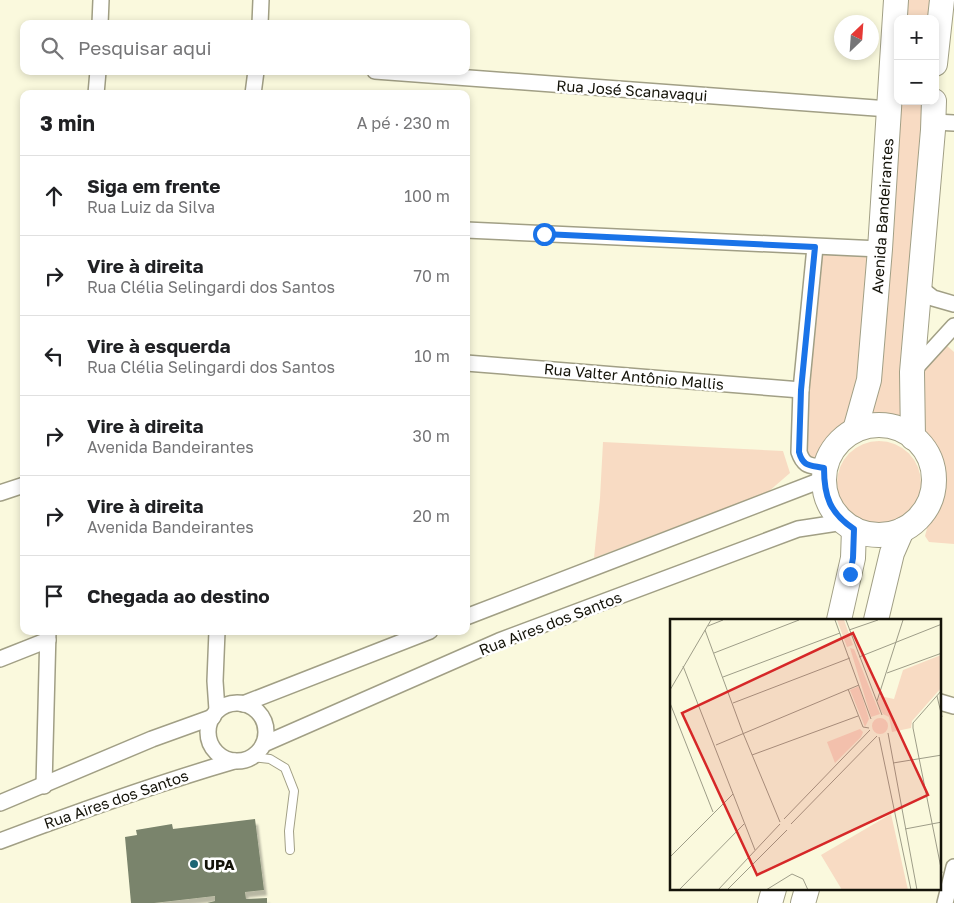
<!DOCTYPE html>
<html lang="pt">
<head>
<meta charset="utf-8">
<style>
	:root { --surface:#fff; --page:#f2f2f2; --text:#202124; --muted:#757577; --line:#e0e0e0 }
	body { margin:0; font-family:"Golos Text",sans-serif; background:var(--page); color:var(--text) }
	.controls { position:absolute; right:15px; top:15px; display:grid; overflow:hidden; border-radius:10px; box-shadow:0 2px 8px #0003 }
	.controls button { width:45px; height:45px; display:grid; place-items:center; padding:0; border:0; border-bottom:1px solid var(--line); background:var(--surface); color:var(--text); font:25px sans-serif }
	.compass { position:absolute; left:834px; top:15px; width:45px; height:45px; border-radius:50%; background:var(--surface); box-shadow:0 2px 8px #0003; rotate:25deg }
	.stop { position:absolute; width:15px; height:15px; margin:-11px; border:4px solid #1a73e8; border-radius:50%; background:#fff }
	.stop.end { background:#1a73e8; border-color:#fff; box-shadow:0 1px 5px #0008 }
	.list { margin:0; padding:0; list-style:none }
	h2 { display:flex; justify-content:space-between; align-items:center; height:65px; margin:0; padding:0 20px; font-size:21px }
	h2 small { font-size:16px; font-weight:400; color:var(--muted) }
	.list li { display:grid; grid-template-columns:32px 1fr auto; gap:15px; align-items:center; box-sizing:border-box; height:80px; padding:0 20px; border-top:1px solid var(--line) }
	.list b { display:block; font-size:19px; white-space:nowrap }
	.list p { margin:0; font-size:16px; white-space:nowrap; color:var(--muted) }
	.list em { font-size:16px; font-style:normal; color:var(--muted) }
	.icon { flex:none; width:28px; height:28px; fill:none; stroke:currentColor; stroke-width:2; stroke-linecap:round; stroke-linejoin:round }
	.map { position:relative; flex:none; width:954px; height:903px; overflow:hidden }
	.search { position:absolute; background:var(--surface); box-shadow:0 2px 8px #0003; left:20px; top:20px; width:450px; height:55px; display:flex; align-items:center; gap:12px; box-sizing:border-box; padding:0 18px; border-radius:10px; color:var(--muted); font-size:19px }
	.panel { position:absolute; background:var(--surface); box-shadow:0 2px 8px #0003; left:20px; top:90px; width:450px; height:545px; border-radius:10px }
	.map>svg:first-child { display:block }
	.green { fill:#f8dbc3 }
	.building { fill:#7a846c; filter:url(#shadow) }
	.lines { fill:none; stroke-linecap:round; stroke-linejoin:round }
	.lane-casing { stroke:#a19f85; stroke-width:10 }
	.street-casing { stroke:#a19f85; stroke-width:18 }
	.primary-casing { stroke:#a19f85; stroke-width:26 }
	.lane { stroke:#fff; stroke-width:8 }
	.street { stroke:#fff; stroke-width:15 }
	.primary { stroke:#fff; stroke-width:24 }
	.route { stroke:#1a73e8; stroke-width:6 }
	.poi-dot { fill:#1c6573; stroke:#fff; stroke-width:2 }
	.labels { text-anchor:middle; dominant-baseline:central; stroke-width:5; stroke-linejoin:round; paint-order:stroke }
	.street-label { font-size:15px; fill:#141309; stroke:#fff }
	.poi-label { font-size:15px; font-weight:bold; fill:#141309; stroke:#fff; text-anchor:start }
	.inset-road { fill:none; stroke:#9e9d88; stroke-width:1 }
	.view { fill:#d62828; fill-opacity:0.15; stroke:#d62828; stroke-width:2.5 }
	.inset-edge { fill:none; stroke:#141309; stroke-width:2.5 }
</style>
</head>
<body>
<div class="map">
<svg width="954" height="903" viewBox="0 0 954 903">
	<defs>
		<filter id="shadow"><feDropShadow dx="3" dy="5.5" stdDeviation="1" flood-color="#0004"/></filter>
	</defs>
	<rect width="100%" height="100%" fill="#faf9dd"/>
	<g class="green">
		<path d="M904,0H937L934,19H902Z"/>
		<path d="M898,101H927L907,428C892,420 878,419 861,421Z"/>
		<path d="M819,252L873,254L866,357L846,428L828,444L821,460L810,457L804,445Z"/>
		<path d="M946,345L954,352V544L929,542L925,536L929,521L942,497L941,460L920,434L918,372Z"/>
		<circle cx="879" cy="483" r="42"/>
		<path d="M603,442L783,451L790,473L768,492L594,558L600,498Z"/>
	</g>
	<path class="building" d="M255,819L264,890L245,892L246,899L267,898V903H207L215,901V896L154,903H131L125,837L137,835L136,830L172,824L173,829Z"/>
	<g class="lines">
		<g class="lane-casing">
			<path id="lane" d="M252,757L270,759L285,768L294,791L289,831L290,850"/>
		</g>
		<g class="street-casing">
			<g id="street">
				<path d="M100,24L101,0"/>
				<path d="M260,24L261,0"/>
				<path d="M375,71L889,109"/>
				<path d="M96,94L98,71"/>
				<path d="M253,94L256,71"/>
				<path d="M934,122L954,123"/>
				<path d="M466,230L880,249"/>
				<path d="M815,247L801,390L799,452C804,467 810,465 824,468"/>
				<path d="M920,288L933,298L954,304"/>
				<path d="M466,363L801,390"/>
				<path d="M912,372L954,326"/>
				<path d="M0,493L24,485"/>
				<path d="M466,617L824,479"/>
				<path d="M217,631L215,681L217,710"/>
				<path d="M0,659L48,640"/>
				<path d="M940,702L954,706"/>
				<circle cx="237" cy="732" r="29"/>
				<path d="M243,704L430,631"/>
				<path d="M264,744L499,641L798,529L844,522"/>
				<path d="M44,786L48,631"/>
				<path d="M0,803L152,739L213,717"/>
				<path d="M0,841C77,812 155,784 234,761"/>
				<path d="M945,903L954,867"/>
			</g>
		</g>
		<g class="primary-casing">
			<g id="primary">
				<path d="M935,64L942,0"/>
				<circle cx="879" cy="480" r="55"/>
				<path d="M855,430L869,380L880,249L896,0"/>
				<path d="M913,438L912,372L933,130L934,101"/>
				<path d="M839,620L853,558L854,529"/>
				<path d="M876,620L892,553L902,530"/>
				<path d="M770,903L774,889"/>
				<path d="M803,903L807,889"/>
			</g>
		</g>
		<use href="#lane" class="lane"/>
		<use href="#street" class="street"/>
		<use href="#primary" class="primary"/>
	</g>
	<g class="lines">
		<path class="route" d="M544,234L815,247L801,390L799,452C803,467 810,465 824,468C824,497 830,513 854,529L853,558L850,574"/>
	</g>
	<circle class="poi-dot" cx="194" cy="864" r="5"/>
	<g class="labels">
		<g class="street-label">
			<text transform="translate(632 90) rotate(4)">Rua José Scanavaqui</text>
			<text transform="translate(882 216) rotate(-86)">Avenida Bandeirantes</text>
			<text transform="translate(634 376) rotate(5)">Rua Valter Antônio Mallis</text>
			<text transform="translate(550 623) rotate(-21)">Rua Aires dos Santos</text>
			<text transform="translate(116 799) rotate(-19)">Rua Aires dos Santos</text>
		</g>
		<g class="poi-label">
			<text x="204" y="864">UPA</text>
		</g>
	</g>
	<g transform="translate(670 619)">
		<rect width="271" height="271" fill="#faf9dd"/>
		<path d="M167,1H174L183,26L177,28ZM180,29L184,30L210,95L201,98ZM271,36V69L242,102L241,109L222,113L219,98L213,95L207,84L210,77L224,80L233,51ZM189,67L199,100L195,108L180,71ZM202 107a8 8 0 1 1 16 0a8 8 0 1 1-16 0ZM190,110L193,113L191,118L165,144L157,123ZM221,195L238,271H172L151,236Z" fill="#f8dbc3"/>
		<path class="inset-road" d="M165,1L201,100M176,1L212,96M38,7L53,1M35,11L73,114L110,203M179,11L208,1M44,34L129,1M189,38L272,5M13,47L85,231M217,54L272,34M53,58L170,14M178,70L193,108L199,109M0,71L41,1M272,71L243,104V109L272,254M267,77L272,98M207,82L233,1M0,84L43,193M63,84L180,39M218,114L247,271M209,118L241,271M46,126L189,66M82,136L188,97M223,144L272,136M114,200L200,111M121,205L207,117M235,210L272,203M0,238L63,175M9,271L74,205M48,271L110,205M57,271L117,211M96,271L122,255L133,260L138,271"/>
		<path class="view" d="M183,14L258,176L87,256L12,94Z"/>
		<rect width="271" height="271" class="inset-edge"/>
	</g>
</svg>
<div class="controls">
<button>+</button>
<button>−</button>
</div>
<svg class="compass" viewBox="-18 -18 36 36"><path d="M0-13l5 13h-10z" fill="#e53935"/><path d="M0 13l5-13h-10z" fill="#757577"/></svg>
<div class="stop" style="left:544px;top:234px"></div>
<div class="stop end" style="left:850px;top:574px"></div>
<div class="search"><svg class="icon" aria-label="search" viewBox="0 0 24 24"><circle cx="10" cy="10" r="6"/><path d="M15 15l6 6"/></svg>Pesquisar aqui</div>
<section class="panel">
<h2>3 min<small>A pé · 230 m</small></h2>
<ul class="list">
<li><svg class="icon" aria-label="ahead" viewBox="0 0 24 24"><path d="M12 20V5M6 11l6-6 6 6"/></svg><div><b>Siga em frente</b><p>Rua Luiz da Silva</p></div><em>100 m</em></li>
<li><svg class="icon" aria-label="right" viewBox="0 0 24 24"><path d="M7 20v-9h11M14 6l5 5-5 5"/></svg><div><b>Vire à direita</b><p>Rua Clélia Selingardi dos Santos</p></div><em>70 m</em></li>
<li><svg class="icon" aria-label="left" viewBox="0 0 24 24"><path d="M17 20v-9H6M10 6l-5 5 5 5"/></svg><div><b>Vire à esquerda</b><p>Rua Clélia Selingardi dos Santos</p></div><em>10 m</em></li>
<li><svg class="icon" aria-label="right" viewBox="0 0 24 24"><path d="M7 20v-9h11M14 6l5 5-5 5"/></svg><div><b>Vire à direita</b><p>Avenida Bandeirantes</p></div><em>30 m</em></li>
<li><svg class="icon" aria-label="right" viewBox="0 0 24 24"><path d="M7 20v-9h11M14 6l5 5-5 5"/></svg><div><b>Vire à direita</b><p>Avenida Bandeirantes</p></div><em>20 m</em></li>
<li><svg class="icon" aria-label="arrive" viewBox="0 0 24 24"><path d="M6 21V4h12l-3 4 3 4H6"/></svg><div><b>Chegada ao destino</b></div></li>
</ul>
</section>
</div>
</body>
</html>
